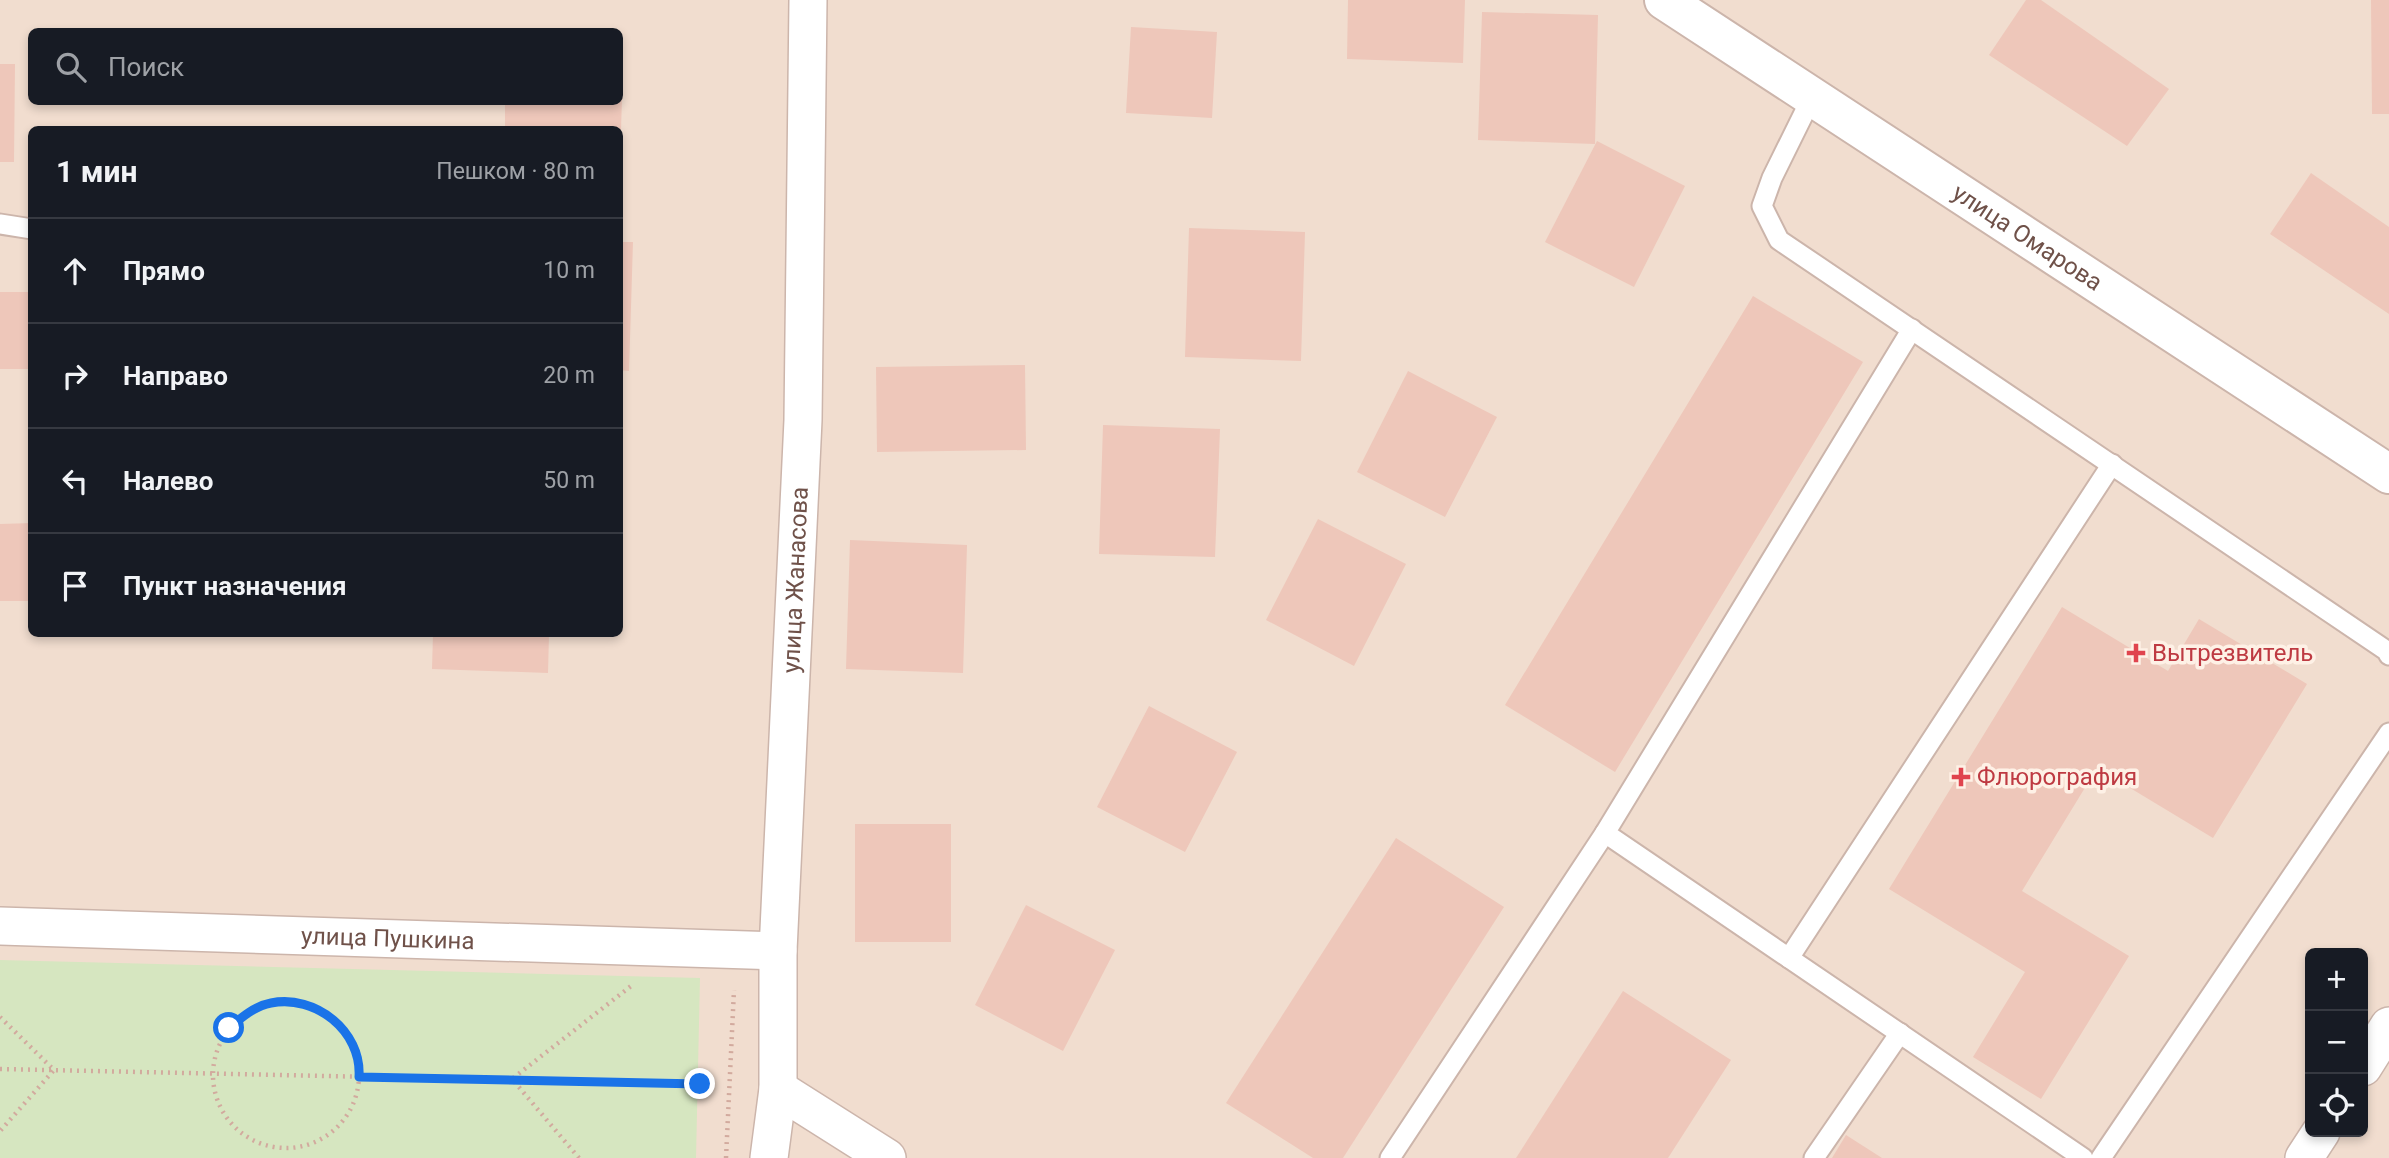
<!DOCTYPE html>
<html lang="ru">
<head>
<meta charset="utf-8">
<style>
	:root { --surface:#171b24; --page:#20242c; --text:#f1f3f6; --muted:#9ea1a6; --line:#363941 }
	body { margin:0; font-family:Roboto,sans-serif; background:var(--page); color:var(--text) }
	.controls { position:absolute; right:21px; bottom:21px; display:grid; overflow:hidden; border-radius:10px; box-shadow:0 4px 10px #0003 }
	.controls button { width:63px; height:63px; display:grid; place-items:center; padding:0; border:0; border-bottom:2px solid var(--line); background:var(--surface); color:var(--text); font:35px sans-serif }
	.stop { position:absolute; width:21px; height:21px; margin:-16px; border:5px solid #1a73e8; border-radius:50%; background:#fff }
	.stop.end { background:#1a73e8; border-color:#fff; box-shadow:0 2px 7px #0008 }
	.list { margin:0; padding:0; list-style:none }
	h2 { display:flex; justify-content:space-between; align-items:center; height:91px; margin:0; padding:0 28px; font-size:30px }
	h2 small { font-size:23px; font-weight:400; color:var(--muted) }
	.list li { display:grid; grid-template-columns:46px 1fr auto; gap:21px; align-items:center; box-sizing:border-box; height:105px; padding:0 28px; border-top:2px solid var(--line) }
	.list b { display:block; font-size:26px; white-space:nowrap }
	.list em { font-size:23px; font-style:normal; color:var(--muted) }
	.icon { flex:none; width:38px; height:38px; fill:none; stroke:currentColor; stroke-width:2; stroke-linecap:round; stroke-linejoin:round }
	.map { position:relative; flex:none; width:2389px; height:1158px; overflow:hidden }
	.search { position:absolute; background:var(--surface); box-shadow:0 4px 10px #0003; left:28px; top:28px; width:595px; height:77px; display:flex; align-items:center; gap:18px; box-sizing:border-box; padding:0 24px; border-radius:10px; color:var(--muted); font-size:26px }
	.panel { position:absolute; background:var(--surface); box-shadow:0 4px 10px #0003; left:28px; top:126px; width:595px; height:511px; border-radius:10px }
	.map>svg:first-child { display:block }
	.residential { fill:#f1ddcf; fill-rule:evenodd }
	.green { fill:#d6e6c0 }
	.building { fill:#eec7ba }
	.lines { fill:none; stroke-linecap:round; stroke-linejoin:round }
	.service-casing { stroke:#ccb5ab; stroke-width:23 }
	.minor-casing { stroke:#ccb5ab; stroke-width:40 }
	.tertiary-casing { stroke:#ccb5ab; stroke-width:42 }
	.path { stroke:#d2aa9e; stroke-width:4.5; stroke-dasharray:2 5; stroke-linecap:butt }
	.service { stroke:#fff; stroke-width:19 }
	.minor { stroke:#fff; stroke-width:37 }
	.tertiary { stroke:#fff; stroke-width:38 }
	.route { stroke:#1a73e8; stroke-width:9 }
	.health-dot { fill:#e0444e; stroke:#fef1e6; stroke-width:2.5 }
	.labels { text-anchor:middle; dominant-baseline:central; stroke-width:7; stroke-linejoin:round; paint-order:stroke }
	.street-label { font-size:24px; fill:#6f5149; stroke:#fef1e6 }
	.health-label { font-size:24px; fill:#be3a42; stroke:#fef1e6; text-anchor:start }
</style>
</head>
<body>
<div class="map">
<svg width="2389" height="1158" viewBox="0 0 2389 1158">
	<rect width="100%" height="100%" fill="#faece1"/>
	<path class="residential" d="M0,0H2389V1158H0ZM32,32H620V102H32ZM32,130H620V634H32ZM2310,953H2363V1132H2310Z"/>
	<path class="green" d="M0,960L700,978L696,1158H0Z"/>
	<g class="building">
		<path d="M1348,0H1465L1463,63L1347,59Z"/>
		<path d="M2026,0H2041L2169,89L2127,146L1989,55Z"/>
		<path d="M2371,0H2389V114H2372Z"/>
		<path d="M1482,12L1598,15L1595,144L1478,140Z"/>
		<path d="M1131,27L1217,32L1212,118L1126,113Z"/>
		<path d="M0,64H15L14,162H0Z"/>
		<path d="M620,66H623L621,130H505V102H620Z"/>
		<path d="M1597,141L1685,186L1634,287L1545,242Z"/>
		<path d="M2311,173L2389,227V314L2270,234Z"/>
		<path d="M1189,228L1305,232L1301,361L1185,357Z"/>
		<path d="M620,242H633L629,371L620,370Z"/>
		<rect x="0" y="292" width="32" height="77"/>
		<path d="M1753,296L1863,362L1615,772L1505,705Z"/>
		<path d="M1025,365L1026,450L877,452L876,367Z"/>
		<path d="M1408,371L1497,417L1445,517L1357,472Z"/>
		<path d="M1103,425L1220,429L1215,557L1099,554Z"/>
		<path d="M1318,519L1406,564L1354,666L1266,620Z"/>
		<path d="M32,523V601H0V524Z"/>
		<path d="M850,540L967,545L963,673L846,669Z"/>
		<path d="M2062,607L2168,671L2199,619L2307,684L2213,838L2097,768L2022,891L2129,956L2041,1099L1973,1057L2025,972L1889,889Z"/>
		<path d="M433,634H549L548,673L432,669Z"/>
		<path d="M1149,706L1237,752L1185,852L1097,807Z"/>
		<rect x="855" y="824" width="96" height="118"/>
		<path d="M1396,838L1504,907L1343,1158H1313L1226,1103Z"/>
		<path d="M1026,905L1115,950L1063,1051L975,1005Z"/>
		<path d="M1623,991L1731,1060L1668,1158H1516Z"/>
		<path d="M1846,1135L1882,1158H1832Z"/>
	</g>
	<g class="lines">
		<g class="service-casing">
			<g id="service">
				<path d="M1812,97L1772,178L1762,206L1779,240L2387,651L2389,655"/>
				<path d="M0,224L32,229"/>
				<path d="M1912,329L1605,833L2083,1158"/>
				<path d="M1789,958L2112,464"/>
				<path d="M1390,1158L1605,833"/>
				<path d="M1814,1158L1900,1033"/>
				<path d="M2101,1158L2389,733"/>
			</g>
		</g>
		<g class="minor-casing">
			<g id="minor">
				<path id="s1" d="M0,926L778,951"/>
				<path d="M2363,1067L2389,1026"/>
				<path d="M778,1089L887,1158"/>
				<path id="s2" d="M769,1158L778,1089V951L803,420L808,0"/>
				<path d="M2304,1158L2321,1132"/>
			</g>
		</g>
		<g class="tertiary-casing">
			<g id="tertiary">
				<path id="s3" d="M1664,0L2389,474"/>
			</g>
		</g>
		<g class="path">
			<circle cx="286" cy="1075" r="73"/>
			<path d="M0,1017L54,1070L0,1131"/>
			<path d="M0,1069L700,1084"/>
			<path d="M579,1158L512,1079L631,986"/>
			<path d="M726,1158L734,990"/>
		</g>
		<use href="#service" class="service"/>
		<use href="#minor" class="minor"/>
		<use href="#tertiary" class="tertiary"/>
	</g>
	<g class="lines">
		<path class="route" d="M229,1028C242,1017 255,1006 271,1003C315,994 362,1031 359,1077L700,1084"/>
	</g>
	<g class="health-dot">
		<path d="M2132.5 642.5h7v7h7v7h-7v7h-7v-7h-7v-7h7z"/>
		<path d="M1957.5 766.5h7v7h7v7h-7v7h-7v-7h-7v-7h7z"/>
	</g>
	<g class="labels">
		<g class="street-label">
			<text stroke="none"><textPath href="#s3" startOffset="434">улица Омарова</textPath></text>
			<text stroke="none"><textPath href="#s2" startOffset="579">улица Жанасова</textPath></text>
			<text stroke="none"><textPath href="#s1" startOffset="388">улица Пушкина</textPath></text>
		</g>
		<g class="health-label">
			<text x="2152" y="653">Вытрезвитель</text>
			<text x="1977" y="777">Флюрография</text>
		</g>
	</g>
</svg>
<div class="controls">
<button>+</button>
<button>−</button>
<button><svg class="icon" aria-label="locate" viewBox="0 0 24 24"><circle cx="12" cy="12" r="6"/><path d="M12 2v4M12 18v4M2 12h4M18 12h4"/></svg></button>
</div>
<div class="stop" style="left:229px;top:1028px"></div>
<div class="stop end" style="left:700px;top:1084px"></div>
<div class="search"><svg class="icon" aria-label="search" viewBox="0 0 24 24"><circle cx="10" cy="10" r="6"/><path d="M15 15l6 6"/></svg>Поиск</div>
<section class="panel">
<h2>1 мин<small>Пешком · 80 m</small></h2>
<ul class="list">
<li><svg class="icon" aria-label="ahead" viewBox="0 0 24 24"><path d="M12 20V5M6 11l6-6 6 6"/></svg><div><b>Прямо</b></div><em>10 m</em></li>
<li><svg class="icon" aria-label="right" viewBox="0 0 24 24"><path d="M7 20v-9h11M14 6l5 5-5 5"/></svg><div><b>Направо</b></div><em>20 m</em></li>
<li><svg class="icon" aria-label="left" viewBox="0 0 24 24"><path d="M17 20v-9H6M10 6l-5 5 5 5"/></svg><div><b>Налево</b></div><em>50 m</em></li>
<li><svg class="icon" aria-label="arrive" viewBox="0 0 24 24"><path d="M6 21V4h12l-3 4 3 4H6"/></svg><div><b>Пункт назначения</b></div></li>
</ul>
</section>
</div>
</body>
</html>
